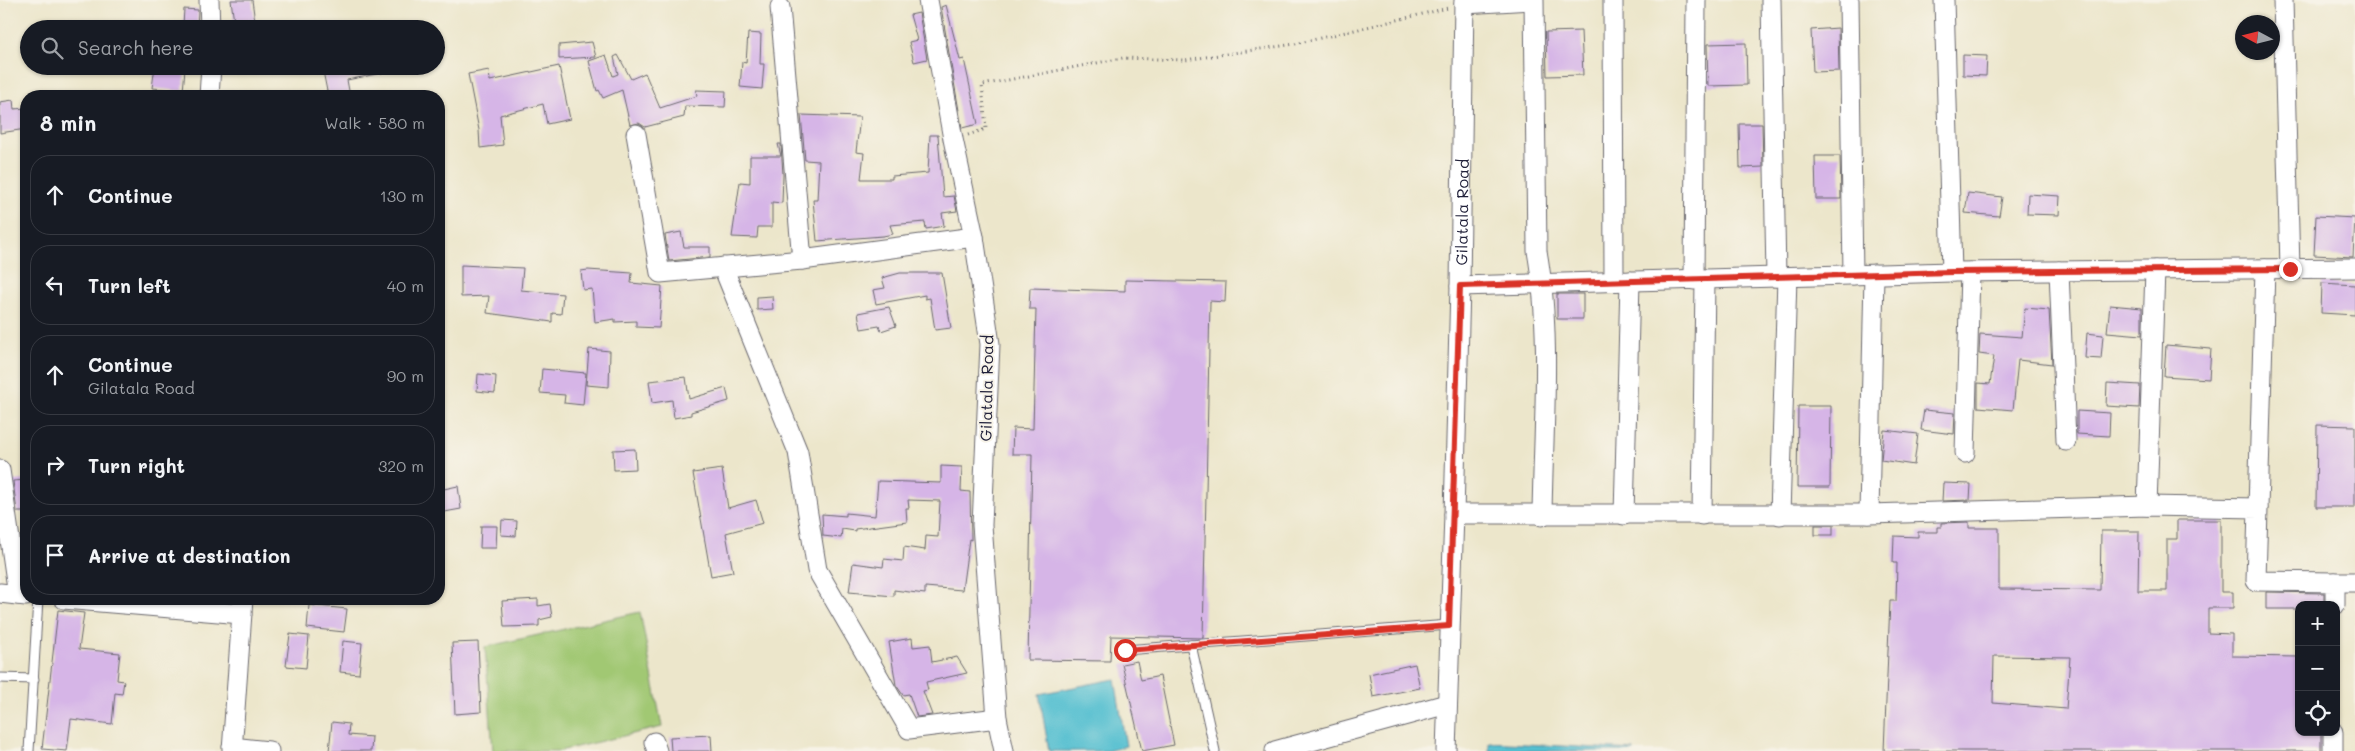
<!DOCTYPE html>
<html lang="en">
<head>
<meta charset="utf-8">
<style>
	:root { --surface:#171b24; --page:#242831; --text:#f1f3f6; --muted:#9ea1a6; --line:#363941 }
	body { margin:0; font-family:Mali,sans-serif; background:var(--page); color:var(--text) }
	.controls { position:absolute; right:15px; bottom:15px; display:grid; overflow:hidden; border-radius:10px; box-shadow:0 1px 4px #0004 }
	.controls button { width:45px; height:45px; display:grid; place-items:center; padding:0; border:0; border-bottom:1px solid var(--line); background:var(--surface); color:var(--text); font:25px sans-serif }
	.compass { position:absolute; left:2235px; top:15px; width:45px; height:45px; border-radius:50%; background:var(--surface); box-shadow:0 1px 4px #0004; rotate:277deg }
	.stop { position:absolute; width:15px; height:15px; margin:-11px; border:4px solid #d93025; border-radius:50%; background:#fff }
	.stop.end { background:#d93025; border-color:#fff; box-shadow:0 1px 5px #0008 }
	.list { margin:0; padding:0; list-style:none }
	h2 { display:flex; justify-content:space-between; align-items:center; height:65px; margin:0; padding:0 20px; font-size:21px }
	h2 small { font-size:16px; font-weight:400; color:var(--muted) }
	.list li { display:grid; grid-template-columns:32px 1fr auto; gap:15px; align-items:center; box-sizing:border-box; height:80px; margin:0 10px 10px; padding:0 10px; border:1px solid var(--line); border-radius:20px }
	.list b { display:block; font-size:19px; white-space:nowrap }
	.list p { margin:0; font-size:16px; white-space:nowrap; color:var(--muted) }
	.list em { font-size:16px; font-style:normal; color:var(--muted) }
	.icon { flex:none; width:28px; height:28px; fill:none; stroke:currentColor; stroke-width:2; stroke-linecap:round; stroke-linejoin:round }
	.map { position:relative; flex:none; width:2355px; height:751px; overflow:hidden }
	.search { position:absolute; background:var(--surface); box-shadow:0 1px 4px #0004; left:20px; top:20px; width:425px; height:55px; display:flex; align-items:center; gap:12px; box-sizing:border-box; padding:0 18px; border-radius:28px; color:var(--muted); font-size:19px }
	.panel { position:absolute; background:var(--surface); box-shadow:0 1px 4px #0004; left:20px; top:90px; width:425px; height:515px; border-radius:20px }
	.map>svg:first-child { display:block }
	.green { fill:#a1c873; stroke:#627557 }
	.water { fill:#54bfd0; stroke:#3b7086 }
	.building { fill:#d6b5e7; fill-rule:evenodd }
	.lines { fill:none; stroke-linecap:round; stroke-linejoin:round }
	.lane-casing { stroke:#69676d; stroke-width:11 }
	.street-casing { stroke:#69676d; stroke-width:21 }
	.path { stroke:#69676d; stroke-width:3; stroke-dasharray:1 4; stroke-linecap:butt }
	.lane { stroke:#fff; stroke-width:9 }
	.street { stroke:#fff; stroke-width:19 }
	.route { stroke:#d93025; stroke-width:6 }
	.labels { text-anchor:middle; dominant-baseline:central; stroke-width:4; stroke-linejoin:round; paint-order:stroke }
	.street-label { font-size:16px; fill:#22223b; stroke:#f7f3e8 }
</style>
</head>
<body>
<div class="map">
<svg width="2355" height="751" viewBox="0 0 2355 751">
	<rect width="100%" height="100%" fill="#f7f3e8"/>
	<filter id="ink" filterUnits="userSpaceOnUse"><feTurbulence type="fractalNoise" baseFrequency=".02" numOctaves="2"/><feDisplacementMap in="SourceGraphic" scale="10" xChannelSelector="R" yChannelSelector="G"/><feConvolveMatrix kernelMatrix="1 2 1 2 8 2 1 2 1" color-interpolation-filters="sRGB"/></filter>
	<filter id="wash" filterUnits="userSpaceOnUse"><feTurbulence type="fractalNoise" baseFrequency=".0096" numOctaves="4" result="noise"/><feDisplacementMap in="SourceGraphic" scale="20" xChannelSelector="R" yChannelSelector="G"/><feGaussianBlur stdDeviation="1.12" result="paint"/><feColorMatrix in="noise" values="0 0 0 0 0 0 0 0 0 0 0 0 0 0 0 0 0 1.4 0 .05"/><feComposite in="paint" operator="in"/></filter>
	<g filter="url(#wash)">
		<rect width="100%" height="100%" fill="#ece6cb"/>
		<path class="green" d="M640,612L662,727L559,751H493L485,647Z"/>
		<g class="water">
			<path d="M1115,679L1126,746L1107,751H1049L1039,694Z"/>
			<path d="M1489,742L1634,750V751H1489Z"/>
		</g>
		<g id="blocks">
			<g class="building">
				<path d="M231,0H252L256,29H235Z"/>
				<path d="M946,5L960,60L964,59L978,124L962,128L941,7Z"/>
				<path d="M184,9L198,10L197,27L183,25Z"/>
				<path d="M919,13L927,59L914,62L909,42L917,40L910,15Z"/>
				<path d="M1838,28L1839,71L1813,72L1811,30Z"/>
				<path d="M1581,31L1583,75L1547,76L1546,32Z"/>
				<path d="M748,33L761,34L760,64H764L762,89L740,87L742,62L746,63Z"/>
				<path d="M592,42L596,57L559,59V45Z"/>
				<path d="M1746,43L1747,85L1708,86L1707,44Z"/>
				<path d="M606,55L613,76L618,74L614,57L618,55L631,79L645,73L660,108L697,96L696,90L726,91L725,107L685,106L684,117L645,127L639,123L630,125L622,90L603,98L599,90L597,91L589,61Z"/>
				<path d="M1963,55L1987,56L1986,76L1963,75Z"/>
				<path d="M155,66L185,69L183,91L152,88Z"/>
				<path d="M322,66H381L382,73L347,80L350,96H328Z"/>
				<path d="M559,66L570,119L547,124L543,104L500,115L503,145L480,148L479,130L468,74L489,70L490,81Z"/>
				<path d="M13,100L14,109L26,108V129L0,133V102Z"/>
				<path d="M801,115L860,117L856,152L864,153L861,179H892V176L928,173L930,135H938L943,197L954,196L957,211L942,213L944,226L926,229L925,222L890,225L893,234L883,236L817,241L813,200H817L819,161L805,160Z"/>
				<path d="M1739,124H1762L1763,167L1740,168Z"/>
				<path d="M778,144H781L783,175L782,203L772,202V227H758L757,238L732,237L740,182L750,183V156H781Z"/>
				<path d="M1815,156H1840L1841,199H1816Z"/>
				<path d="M1968,193L2002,197L1999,216L1965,213Z"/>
				<path d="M2028,194L2060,196L2059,215L2027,214Z"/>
				<path d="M2316,216L2355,218L2353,257L2314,255Z"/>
				<path d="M681,232L684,247H710V257L669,261L665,235Z"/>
				<path d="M461,265L523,268L521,290L563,294L561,314L552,313V322L487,313L489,296L461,297Z"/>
				<path d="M588,270L632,273L631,283L662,286L659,328L636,327V321L615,322V319L595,322L592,289L583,290L581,271Z"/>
				<path d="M900,273H942L951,328L935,330L930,298L925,299V295L876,304L873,290L885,288L882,278Z"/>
				<path d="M1125,280L1226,282L1225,302L1210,301L1203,638L1111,636L1110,661L1028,660L1032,454H1012L1013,428L1033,429L1036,309H1029L1030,288L1125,291Z"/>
				<path d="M2322,283L2355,285V315L2321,313Z"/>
				<rect x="1557" y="294" width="26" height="25"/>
				<path d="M772,296L773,309L757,310V297Z"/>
				<path d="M2110,305L2142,308V335L2107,332Z"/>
				<path d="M889,307L896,326L881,331L879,326L861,329L858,313Z"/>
				<path d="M2025,308L2049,310L2052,364L2018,360L2013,410L1978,407V383L1990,384L1994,356L1979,354L1980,334L2022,337Z"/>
				<path d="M2087,333L2103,335L2101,359L2085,358Z"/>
				<path d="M2166,345L2211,349L2209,379L2164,376Z"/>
				<path d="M589,349L610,351L609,387L586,385Z"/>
				<path d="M542,369L586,373L583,405L564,403L565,395L540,393Z"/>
				<path d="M478,374L496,376L495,393L477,391Z"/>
				<path d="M686,377L689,399L726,388L729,401L691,412V415L674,418L672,400L652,403L649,381Z"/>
				<path d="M2107,383L2140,385L2139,408L2106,406Z"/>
				<path d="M1798,406H1831L1830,487H1797Z"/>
				<path d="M1924,410L1955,413L1954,434L1921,430Z"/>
				<path d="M2077,411L2110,413L2109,436L2077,434Z"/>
				<path d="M2317,425L2355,426V507H2316Z"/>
				<path d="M1884,430L1918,434L1914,465L1881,460Z"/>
				<path d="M635,449L636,469L614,470L613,450Z"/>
				<path d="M941,466L962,467L961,491L970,492L971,540L969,539L962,590L925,587V594L894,590V596L849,592L853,563L883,567L884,559L903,561L904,547L925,550L926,536L938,537L940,501L908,500L909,508H906L907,522L855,529V531L842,529L841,538L823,536L822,514L846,516V513L875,516L878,481L941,483Z"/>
				<path d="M722,469L728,508L756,500L763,523L726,533L733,572L711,576L693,473Z"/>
				<path d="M26,480V512H17L13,481Z"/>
				<path d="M1943,483L1971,484L1970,500L1942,501Z"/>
				<path d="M458,486L461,509L439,513V490Z"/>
				<path d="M502,520L517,521L516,536L501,535Z"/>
				<path d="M2177,520H2221V592H2233V608H2208V633L2232,634V656L2299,657V732H2321V751H1884L1890,601H1896L1897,563H1893L1894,536L1918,537V532H1937V527H1941V523L1969,522V528H1999V589L2100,590L2101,531H2139L2138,591H2167V539H2177ZM1994,656L2070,657L2066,709L1993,703Z"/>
				<rect x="1815" y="525" width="18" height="10"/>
				<path d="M481,526H497L496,548H480Z"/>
				<path d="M2266,592L2324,593V605H2299V609H2266Z"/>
				<path d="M538,599V606L550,604L552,617L539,620V626L504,627L502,601Z"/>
				<path d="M309,605L347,609L344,632L307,628Z"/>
				<path d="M58,610L84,613L79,649L120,653L117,680L124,681L122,694L115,693L112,724L71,719L67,751L42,749Z"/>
				<path d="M290,634L309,636L306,668L286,666Z"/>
				<path d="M912,638L913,647L930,645L932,662L957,657L967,673L926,682L928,690L923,691L932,715L917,717L909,694L903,695L896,685L889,642Z"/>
				<path d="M343,641L362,643L359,674L340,672Z"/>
				<path d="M478,642L481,712L455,714L452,643Z"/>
				<path d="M1137,661L1141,680L1160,676L1174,745L1142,751L1122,664Z"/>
				<path d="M1415,664L1420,688L1373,697L1369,674Z"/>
				<path d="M332,722L349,724L348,735L372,737L371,751H329Z"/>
				<path d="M711,735L712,751H671L670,737Z"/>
			</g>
		</g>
	</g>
	<g filter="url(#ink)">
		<use href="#blocks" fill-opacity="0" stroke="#69676d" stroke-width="1"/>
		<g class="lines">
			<g class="lane-casing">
				<g id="lane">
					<path d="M1191,645L1215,751"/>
					<path d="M1125,650L1449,625"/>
					<path d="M0,678L34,679"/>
					<path d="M29,751L38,599"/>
				</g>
			</g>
			<g class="street-casing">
				<g id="street">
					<path d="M209,0L210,29"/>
					<path d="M928,0L953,139L974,237L990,344L982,525L997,718L1004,751"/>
					<path d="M1534,0L1537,251C1552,335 1543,430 1542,516"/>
					<path d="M1613,0L1614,280"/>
					<path d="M1771,0L1776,277"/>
					<path d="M1849,0L1853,275"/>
					<path d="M1944,0L1952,272"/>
					<path d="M2283,0L2290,269"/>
					<path d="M1464,4L1532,0"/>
					<path d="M780,7L802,260L974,237"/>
					<path d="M209,96L211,66"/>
					<path d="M636,134L660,273L802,260"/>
					<path d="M723,267L798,452L817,570L909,729L997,718"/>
					<path d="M2059,271L2066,441"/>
					<path d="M1874,274L1869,514L2147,506L2258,508L2256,581L2335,582V605"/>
					<path d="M1694,280L1696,0"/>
					<path d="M1460,286L1952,272L2355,268"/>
					<path d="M1965,453L1970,272"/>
					<path d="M0,470L18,595"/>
					<path d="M2147,506L2155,270"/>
					<path d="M2258,508L2265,269"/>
					<path id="s1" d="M1454,514L1460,286L1464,0"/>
					<path d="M1624,515L1630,281"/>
					<path d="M1702,515L1705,279"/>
					<path d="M1780,515L1787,277"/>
					<path d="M2335,582H2355"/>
					<path d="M0,593L26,596"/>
					<path d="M64,599L242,614"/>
					<path d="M654,742L657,751"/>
					<path d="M232,747L269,751"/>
					<path d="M232,751L243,599"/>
					<path d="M1275,751L1447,704"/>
					<path d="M1446,751L1454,514H1869"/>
					<path d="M2333,751V732"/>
				</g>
			</g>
			<path class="path" d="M968,135L986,129L982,85L1123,58L1185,60L1295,44L1448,8"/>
			<use href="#lane" class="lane"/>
			<use href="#street" class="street"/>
		</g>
	</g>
	<g class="lines" filter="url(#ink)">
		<path class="route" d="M1125,650L1449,626L1460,286L1952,272L2290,269"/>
	</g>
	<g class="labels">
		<g class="street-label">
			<text stroke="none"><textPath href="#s1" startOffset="302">Gilatala Road</textPath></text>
			<text transform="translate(986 388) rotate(-89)">Gilatala Road</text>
		</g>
	</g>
</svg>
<div class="controls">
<button>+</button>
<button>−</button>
<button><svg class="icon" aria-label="locate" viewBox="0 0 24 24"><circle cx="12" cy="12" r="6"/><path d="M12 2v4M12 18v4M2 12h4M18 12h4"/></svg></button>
</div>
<svg class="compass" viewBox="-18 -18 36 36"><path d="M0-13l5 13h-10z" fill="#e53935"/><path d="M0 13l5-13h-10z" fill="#9ea1a6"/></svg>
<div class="stop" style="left:1125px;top:650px"></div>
<div class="stop end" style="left:2290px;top:269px"></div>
<div class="search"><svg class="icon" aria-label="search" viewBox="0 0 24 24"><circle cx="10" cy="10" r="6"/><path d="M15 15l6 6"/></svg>Search here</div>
<section class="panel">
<h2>8 min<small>Walk · 580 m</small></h2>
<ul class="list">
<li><svg class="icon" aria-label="ahead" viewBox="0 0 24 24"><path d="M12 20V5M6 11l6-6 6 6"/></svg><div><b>Continue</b></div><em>130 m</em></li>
<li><svg class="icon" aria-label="left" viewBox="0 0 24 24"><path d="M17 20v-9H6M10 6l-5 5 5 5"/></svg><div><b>Turn left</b></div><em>40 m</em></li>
<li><svg class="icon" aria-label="ahead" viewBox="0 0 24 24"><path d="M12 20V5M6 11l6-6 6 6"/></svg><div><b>Continue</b><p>Gilatala Road</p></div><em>90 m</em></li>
<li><svg class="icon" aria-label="right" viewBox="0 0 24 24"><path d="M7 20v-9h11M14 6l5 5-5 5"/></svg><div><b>Turn right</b></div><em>320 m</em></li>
<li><svg class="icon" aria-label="arrive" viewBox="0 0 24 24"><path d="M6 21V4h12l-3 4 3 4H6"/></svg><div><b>Arrive at destination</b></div></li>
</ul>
</section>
</div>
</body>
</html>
